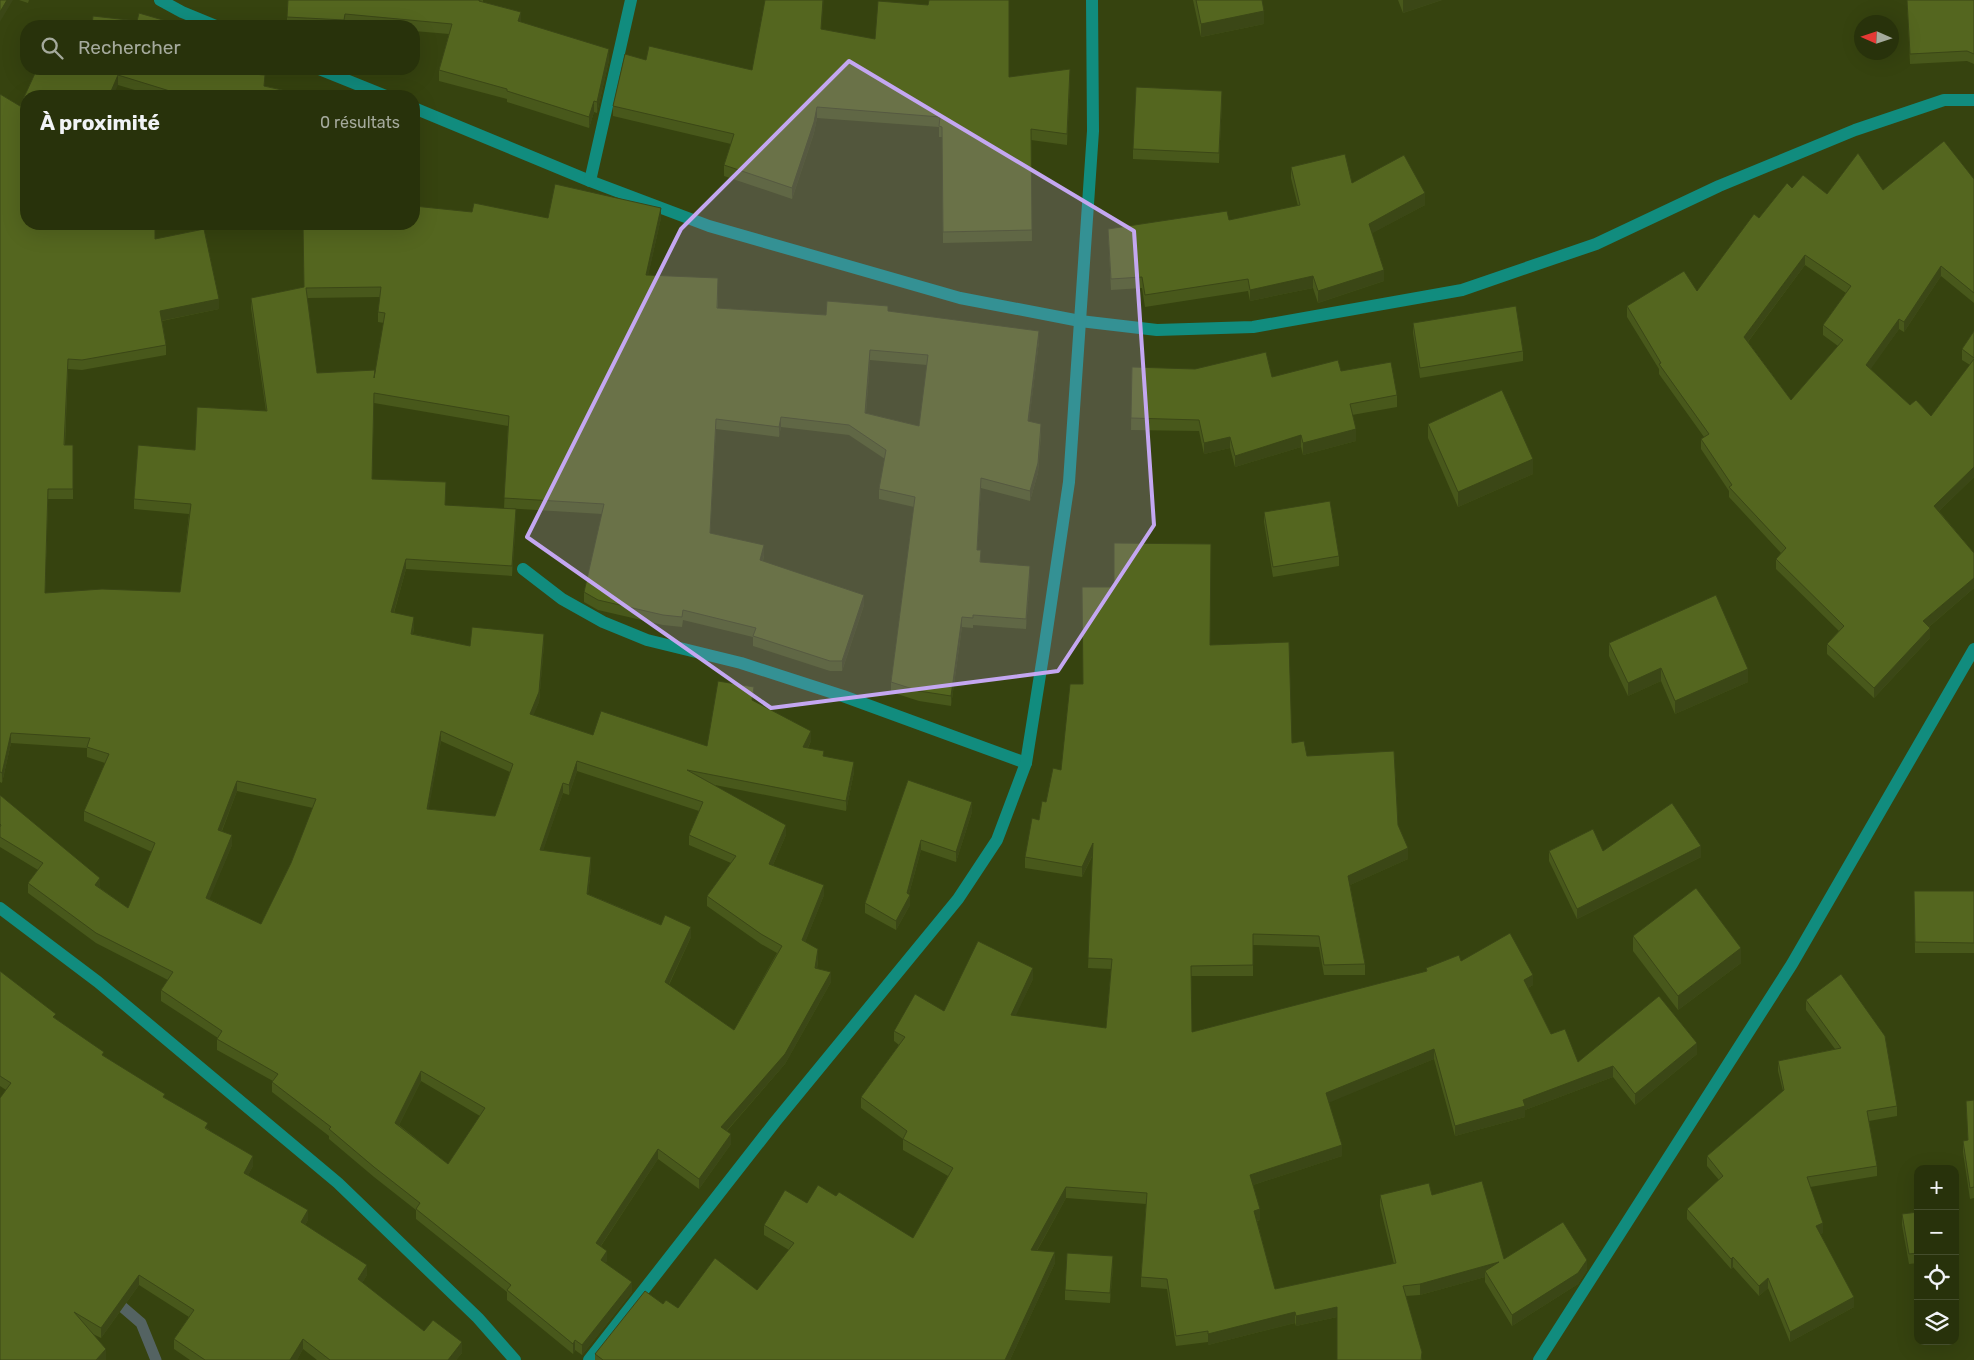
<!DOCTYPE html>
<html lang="fr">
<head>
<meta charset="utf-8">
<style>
	:root { --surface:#28320b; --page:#303a14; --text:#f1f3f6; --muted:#a5aa9d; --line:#444d2c }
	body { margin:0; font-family:Rubik,sans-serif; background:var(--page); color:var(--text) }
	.controls { position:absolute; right:15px; bottom:15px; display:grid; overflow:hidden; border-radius:10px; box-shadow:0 5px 20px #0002 }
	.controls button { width:45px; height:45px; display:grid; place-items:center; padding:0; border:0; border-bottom:1px solid var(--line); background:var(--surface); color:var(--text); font:25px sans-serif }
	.compass { position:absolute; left:1854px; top:15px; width:45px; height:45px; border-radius:50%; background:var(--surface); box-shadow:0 5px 20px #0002; rotate:273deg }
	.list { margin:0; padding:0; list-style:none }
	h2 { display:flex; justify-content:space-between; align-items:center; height:65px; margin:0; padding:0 20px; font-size:21px }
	h2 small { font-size:16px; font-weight:400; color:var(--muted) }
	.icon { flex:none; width:28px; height:28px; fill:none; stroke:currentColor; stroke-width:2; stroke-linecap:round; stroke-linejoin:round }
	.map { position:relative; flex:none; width:1974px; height:1360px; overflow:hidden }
	.search { position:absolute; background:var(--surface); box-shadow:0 5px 20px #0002; left:20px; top:20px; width:400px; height:55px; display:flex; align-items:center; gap:12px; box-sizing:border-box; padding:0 18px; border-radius:20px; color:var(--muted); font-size:19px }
	.panel { position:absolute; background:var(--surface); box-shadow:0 5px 20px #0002; left:20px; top:90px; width:400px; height:140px; border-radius:20px }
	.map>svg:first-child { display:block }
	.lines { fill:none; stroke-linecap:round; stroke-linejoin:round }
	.stream { stroke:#546362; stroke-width:11 }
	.minor { stroke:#118c7e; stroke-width:12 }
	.wall { fill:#48581b; fill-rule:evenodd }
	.shaded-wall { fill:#3b4716 }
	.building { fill:#54661f; stroke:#3b4716; fill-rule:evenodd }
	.marked { fill:#c4a7f1; fill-opacity:0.2; stroke:#c4a7f1; stroke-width:4; stroke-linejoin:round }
</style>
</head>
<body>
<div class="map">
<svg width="1974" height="1360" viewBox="0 0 1974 1360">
	<rect width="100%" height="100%" fill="#36430f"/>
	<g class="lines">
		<path class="stream" d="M112,1298L141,1323L156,1360"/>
		<g class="minor">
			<path d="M160,0L182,12L216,26"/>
			<path d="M319,69L386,96"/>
			<path d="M414,108L590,181L709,226L960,298L1080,321L1157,330L1253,327L1462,290L1596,244L1719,186L1855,130L1944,100H1974"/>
			<path d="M590,181L631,0"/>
			<path d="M523,569L562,599L603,622L647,640L741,663L843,696L1026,763"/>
			<path d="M0,908L98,982L338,1183L478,1318L515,1360"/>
			<path d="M589,1360L775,1122L958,899L997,840L1026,763L1044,650L1069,482L1093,131L1092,0"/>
			<path d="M1539,1360L1792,964L1974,649"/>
		</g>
	</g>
	<g class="wall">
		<path d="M19,0H29L28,3Z"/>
		<path d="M483,0V2L521,22L609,60L597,113L594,112L589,128L507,102V99L439,81V70L449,34L414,31V26H364L345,24V26H287V17Z"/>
		<path d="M1193,0H1262L1264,24L1201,37Z"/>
		<path d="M1398,0H1442L1403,13Z"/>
		<path d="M1907,0H1974V64L1967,61L1910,64Z"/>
		<path d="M928,5L1009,77L1070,80L1067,145L1031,140L1032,241L943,243L942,137H939V127L817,118L814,133L792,199L724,176V165L731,144L613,116V106L646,60L752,70L822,30L875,39Z"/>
		<path d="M37,69L219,71L265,86L309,96H155L118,85L26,96L219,309L162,321L166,345V355L82,370L68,369L65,445H73V499H48L45,593L180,592L189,514L134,509V499L195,450L266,411L251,308V298L304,287L472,212L548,218H661L648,275L718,288V308L826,315L888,311L1039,341L1029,421L1041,434L1038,473L1030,501L981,488L977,550L981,562L1030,576L1026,629L973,625V628L962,627L951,706L919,701L891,692V682L914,507L879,499V489L885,459L849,435L781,427L779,437L716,429L710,533L764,555L763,561L864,605L842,671H830L753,646V637L683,620L682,627L663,625L598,610L584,602V592L602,514L504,508L508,426L374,403L372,479L445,505L516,519L512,576L406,569L394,613L414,627L413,634L470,646L544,644L539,702L533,715L593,735L707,746L754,697L753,701L811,741L808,748L854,772L846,811L715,785L786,835L773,865L824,895L805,942L818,960L817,969L831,982L785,1064L727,1131L731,1144L699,1189L658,1159L601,1246L607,1261L605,1263L632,1292L582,1355L575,1350L573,1354L507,1300V1292L416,1219V1210L374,1177L329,1139V1136L272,1092V1082L273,1081L217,1050V1039L218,1038L161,1001V990L168,980L96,943L28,893V883L38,870L0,847V795L100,888L128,908L152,852L84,821V811L105,763L87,757V748L11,743L2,783L0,782V94L20,106ZM380,297L378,312V322L384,323L375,376L317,373L307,298ZM870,360L927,365L919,426L866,413ZM441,741L510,772L495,816L428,809ZM577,771L699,811L689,835V845L731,863L707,896V906L761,944L777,953L734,1030L669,985L691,937L588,894L591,867L543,850L563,793L569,795ZM237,791L313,808L291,863L261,924L209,899L232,845L222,831ZM421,1081L480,1116L448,1164L399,1125Z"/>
		<path d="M1222,101L1219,163L1133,159V149Z"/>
		<path d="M1291,167L1352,183L1425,205L1372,233L1384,281L1318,303L1313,288L1250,301L1248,291L1145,307L1142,288L1111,290L1108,229L1229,220L1298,206L1291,178Z"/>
		<path d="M1974,179V303L1941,276L1904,332L1899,329L1870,369L1910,405L1931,416L1970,365L1962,360V349L1974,331V477L1939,511L1974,553V588L1929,627L1930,638L1874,698L1827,654V644L1839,631L1776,569V559L1781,553L1729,497V491L1701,449V439L1704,437L1659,374V369L1627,317V306L1697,291L1759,218L1792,188L1827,194L1883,190ZM1805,265L1846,293L1823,325V335L1838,346L1791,400L1748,342Z"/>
		<path d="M1413,323L1523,351V361L1420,378L1413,333Z"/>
		<path d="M1132,367L1272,377L1341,371L1397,395V407L1352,415L1356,441L1303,455L1301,447L1235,467L1230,448L1204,454L1199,431L1131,430Z"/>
		<path d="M1428,424L1533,474L1458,507L1428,438Z"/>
		<path d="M1264,512L1339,556V566L1273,577L1264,522Z"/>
		<path d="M1609,643L1748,682L1675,714L1661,681L1628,696L1609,656Z"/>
		<path d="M1210,645L1292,743L1307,756L1398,825L1408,859L1350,885L1365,964V975H1324L1319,947L1253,945V976H1191L1192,1032L1426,972V968L1461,961L1533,985L1528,988L1551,1034L1578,1062L1697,1054L1635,1105L1613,1077L1525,1110V1117L1455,1136L1434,1059L1329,1102L1342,1156L1253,1185L1260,1220L1257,1221L1275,1289L1394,1264L1380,1206V1195H1432L1504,1259L1587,1270L1578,1284L1512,1326L1485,1282V1277L1420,1295L1406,1296L1422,1360L1337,1317L1296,1326L1295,1323L1208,1345V1342L1176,1346L1167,1289L1141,1287V1277L1146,1204L1066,1198L1037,1251L1055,1263L1010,1360H595V1354L663,1304L678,1308L757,1290L789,1250L764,1235V1225L807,1203L836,1196L913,1238L948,1176L903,1150V1139L861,1108V1097L899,1045L894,1041V1031L1033,979L1015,1016L1106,1028L1111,969L1088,968L1093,855L1082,877L1025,868V857L1046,802L1061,770L1083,684Z"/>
		<path d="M908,780L972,812L956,862L921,850L909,894L910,905L896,930L865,913V903Z"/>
		<path d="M1549,851H1603L1701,857L1577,919L1549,861Z"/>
		<path d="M1914,891H1974V953H1915Z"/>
		<path d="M1633,936L1741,963L1678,1010L1633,951Z"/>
		<path d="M0,971L56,1019L104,1056L165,1098L208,1129L253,1166L248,1175L308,1220L305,1225L367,1275L362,1283L424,1331L462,1353L456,1360H317L303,1349L297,1360H190L174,1349V1339L189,1317L139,1285L101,1338L91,1333L106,1360H0L6,1090L0,1086Z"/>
		<path d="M1806,1000L1897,1106V1116L1869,1121L1877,1166V1176L1810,1187L1823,1233L1820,1234L1854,1307L1790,1342L1768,1288L1759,1296L1733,1267L1731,1269L1687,1219V1209L1719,1180L1707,1166V1156L1783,1091L1778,1071V1061L1835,1049L1806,1010Z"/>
		<path d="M1974,1100V1198L1970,1199L1963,1152V1141L1968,1140L1966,1101Z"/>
		<path d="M1918,1212V1263L1909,1264L1902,1225V1214Z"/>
		<path d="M1955,1230L1958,1246V1256L1955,1257Z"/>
		<path d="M1113,1266L1110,1303L1065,1300V1290Z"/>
	</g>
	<g class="shaded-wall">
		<path d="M7,0H13L0,22V12Z"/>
		<path d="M823,0H824L821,40V29Z"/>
		<path d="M1403,0H1442L1403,13Z"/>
		<path d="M1264,11V24L1201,37V24Z"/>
		<path d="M521,12V23L518,21Z"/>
		<path d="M609,49V60L597,113V102Z"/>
		<path d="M1070,69V80L1067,145V134Z"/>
		<path d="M118,75V85L113,96H109Z"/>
		<path d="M1222,91V101L1219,163V153Z"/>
		<path d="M594,101V112L589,128V117Z"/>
		<path d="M817,107V118L814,133L792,199V188Z"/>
		<path d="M1425,193V205L1369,235V224Z"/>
		<path d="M661,208V218L646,285V275Z"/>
		<path d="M1805,255V265L1744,347V337Z"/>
		<path d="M1941,266V276L1904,332V322Z"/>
		<path d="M1384,270V281L1318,303V291Z"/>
		<path d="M1313,276V288L1250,301V290Z"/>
		<path d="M219,299V309L160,321V311Z"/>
		<path d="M1899,319V329L1866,376V365Z"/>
		<path d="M1039,331V341L1028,431V421Z"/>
		<path d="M870,350V360L865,423V413Z"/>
		<path d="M781,417V427L779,437V427Z"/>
		<path d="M716,419V429L710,543V533Z"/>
		<path d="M1041,424L1038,473L1030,501V491Z"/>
		<path d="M1356,429V441L1303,455V443Z"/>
		<path d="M1301,435V447L1235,467V456Z"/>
		<path d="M1230,437V448L1204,454V443Z"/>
		<path d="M1533,459V474L1458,507V492Z"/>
		<path d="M1974,467V477L1934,516V506Z"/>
		<path d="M981,478V488L977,560V550Z"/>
		<path d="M516,509V519L512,576V566Z"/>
		<path d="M764,545V555L760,570V560Z"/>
		<path d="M406,559V569L391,622V612Z"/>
		<path d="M1030,566V576L1026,629V619Z"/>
		<path d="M1974,578V588L1923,632V621Z"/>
		<path d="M864,595V605L842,671V661Z"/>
		<path d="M414,617V627L411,644V634Z"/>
		<path d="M962,617V627L951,706V696Z"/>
		<path d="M1930,628V638L1874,698V688Z"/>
		<path d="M544,634V644L539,702L530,724V714Z"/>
		<path d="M1661,668V681L1628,696V683Z"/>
		<path d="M1748,669V682L1675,714V701Z"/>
		<path d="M754,687V697L752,710V700Z"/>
		<path d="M441,731V741L427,819V809Z"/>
		<path d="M811,731V741L803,757V747Z"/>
		<path d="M11,733V743L2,783V773Z"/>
		<path d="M577,761V771L569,795V785Z"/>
		<path d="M854,762V772L846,811V801Z"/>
		<path d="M237,781V791L218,840V830Z"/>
		<path d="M563,783V793L540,860V850Z"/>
		<path d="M972,802V812L956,862V852Z"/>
		<path d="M786,825V835L769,874V864Z"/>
		<path d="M232,835V845L206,908V898Z"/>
		<path d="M921,840V850L907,901L910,895V905L896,930V921L907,893Z"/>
		<path d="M1093,843V854L1082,877V867Z"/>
		<path d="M1701,846V857L1577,919V909Z"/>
		<path d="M1408,848V859L1348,886V876Z"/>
		<path d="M591,857V867L587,904V894Z"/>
		<path d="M100,878V888L95,885Z"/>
		<path d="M824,885V895L802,950V940Z"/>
		<path d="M691,927V937L665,992V982Z"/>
		<path d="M1741,948V963L1678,1010V996Z"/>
		<path d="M818,949V960L815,978V968Z"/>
		<path d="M1033,968V979L1011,1026V1015Z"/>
		<path d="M831,972V982L785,1064L721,1137V1127Z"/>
		<path d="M1533,975V985L1524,990V980Z"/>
		<path d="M1697,1043V1054L1635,1105V1094Z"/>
		<path d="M1434,1049V1059L1326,1104V1093Z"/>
		<path d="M1613,1066V1077L1525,1110V1117L1455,1136V1126Z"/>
		<path d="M421,1071V1081L395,1133V1123Z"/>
		<path d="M731,1134V1144L699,1189V1179Z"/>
		<path d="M1342,1145V1156L1250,1186V1175Z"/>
		<path d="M658,1149V1159L596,1253V1243Z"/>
		<path d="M253,1156V1166L244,1183V1173Z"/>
		<path d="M1066,1187V1198L1031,1261V1250Z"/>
		<path d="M1260,1209V1220L1254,1221V1211Z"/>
		<path d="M308,1210V1220L301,1232V1222Z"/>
		<path d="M1823,1223V1233L1816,1236V1226Z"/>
		<path d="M607,1251V1261L601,1270V1260Z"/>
		<path d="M1055,1252V1263L1010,1360H1005Z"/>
		<path d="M1113,1256V1266L1110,1303V1293Z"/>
		<path d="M1733,1257V1267L1731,1269V1259Z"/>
		<path d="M1587,1260V1270L1578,1284L1512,1326V1315Z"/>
		<path d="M1499,1262L1485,1271V1277L1420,1295V1284Z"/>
		<path d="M367,1265V1275L358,1290V1279Z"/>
		<path d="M139,1275V1285L101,1338V1328Z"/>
		<path d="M1768,1278V1288L1759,1296V1286Z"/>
		<path d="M632,1282V1292L582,1355V1345Z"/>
		<path d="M1854,1297V1307L1790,1342V1332Z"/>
		<path d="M1337,1307V1317L1296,1326V1316Z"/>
		<path d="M1295,1312V1323L1208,1345V1334Z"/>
		<path d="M303,1339V1349L297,1360H290Z"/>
		<path d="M575,1340V1350L573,1354V1344Z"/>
		<path d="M462,1342V1353L456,1360H448Z"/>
		<path d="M106,1349V1360H96Z"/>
	</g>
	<g class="building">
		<path d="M0,0H7L0,12Z"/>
		<path d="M288,0H479V1L521,12L518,21L609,49L597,102L594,101L589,117L507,91V89L439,70L452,24L345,14L344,20L287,17Z"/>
		<path d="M765,0H823L821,29L875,39L878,1L928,5L929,0H1009V77L1070,69L1067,134L1031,129L1032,230L943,232L942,127L939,126L940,117L817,107L814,122L792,188L724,165L734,134L613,106L625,54L646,60L649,46L752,70Z"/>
		<path d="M1196,0H1262L1264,11L1201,24Z"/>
		<path d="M1907,0H1974V54L1967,51L1910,54Z"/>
		<path d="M139,13L180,25V26H92L93,16L137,21Z"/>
		<path d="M37,69H217V71L265,75L264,86L309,96H172L173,92L118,75L109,96H26V224H155V239L204,229L219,299L160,311L166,345L82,360L68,359L64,445H73V489H48L45,593L102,589L180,592L191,504L134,499L138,445L195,450L197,407L267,411L251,298L304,287L303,224H414V206L472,212L474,203L548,218L555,184L661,208L646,275L718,278L717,308L826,315L827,301L888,306V311L1039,331L1028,421L1041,424L1038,463L1030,491L981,478L977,550H981L980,562L1030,566L1026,619L973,615V618L962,617L951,696L919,691L891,682L915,497L879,489L886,450L849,425L781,417L779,427L716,419L710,533L764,545L760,560L864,595L842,661H830L753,636L756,628L683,610L682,617L663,615L598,600L584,592L604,504L504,498L509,416L374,393L372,479L446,482L445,505L516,509L512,566L406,559L391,612L414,617L411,634L470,646L472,627L544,634L539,692L530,714L593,735L601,711L707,746L718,681L754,687L752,700L811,731L803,747L824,751L823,756L854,762L846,801L687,770L786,825L769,864L824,885L802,940L818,949L815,968L831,972L785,1054L721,1127L731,1134L699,1179L658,1149L596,1243L607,1251L601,1260L632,1282L582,1345L575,1340L573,1344L507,1290L511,1285L416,1209L420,1203L374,1167L329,1129L331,1127L272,1082L278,1074L217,1039L222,1031L161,990L173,972L96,933L28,883L43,863L0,837V827L1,825L0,824V795L100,878L95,885L128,908L155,843L84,811L109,754L87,747L90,738L11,733L2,773L0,772V94L20,106ZM381,287L378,312L385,313L374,378L375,370L317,373L306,288ZM870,350L928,355L919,426L865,413ZM441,731L513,764L495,816L427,809ZM577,761L703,802L689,835L736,856L707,896L761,934L782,946L734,1030L665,982L691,927L665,915L661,925L587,894L591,857L540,850L563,783L569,785ZM237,781L316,799L291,863L261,924L206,898L232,835L218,830ZM421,1071L485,1108L448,1164L395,1123Z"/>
		<path d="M1136,87L1222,91L1219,153L1133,149Z"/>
		<path d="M359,94L367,96H358Z"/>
		<path d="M1944,141L1974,179V293L1941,266L1904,322L1899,319L1866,365L1910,405L1916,400L1931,416L1974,359V467L1934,506L1974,553V578L1923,621L1930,628L1874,688L1827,644L1844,626L1776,559L1786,548L1729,487L1732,485L1701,439L1709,434L1659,364L1661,363L1627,306L1684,271L1697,291L1754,214L1759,218L1787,183L1792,188L1803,175L1827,194L1858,153L1883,190ZM1805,255L1851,286L1823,325L1843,340L1791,400L1744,337Z"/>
		<path d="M1345,154L1352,183L1404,155L1425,193L1369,224L1384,270L1318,291L1313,276L1250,290L1248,279L1145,295L1142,277L1111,279L1108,229L1227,211L1229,220L1300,205L1291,167Z"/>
		<path d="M1516,306L1523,351L1420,368L1413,323Z"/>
		<path d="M1974,331V358L1962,349Z"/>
		<path d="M1266,352L1272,377L1338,360L1341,371L1391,362L1397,395L1350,404L1356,429L1303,443L1301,435L1235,456L1230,437L1204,443L1199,420L1131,418L1132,367L1195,369Z"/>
		<path d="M1502,390L1533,459L1458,492L1428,424Z"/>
		<path d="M1330,501L1339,556L1273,567L1264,512Z"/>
		<path d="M1114,543L1211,544L1210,645L1289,642L1292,743L1304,741L1307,756L1394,751L1398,825L1408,848L1348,876L1365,964L1324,965L1319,936L1253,934V965L1191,966L1192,1032L1427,971L1426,968L1459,955L1461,961L1510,933L1533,975L1524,980L1551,1034L1565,1029L1578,1062L1659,996L1697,1043L1635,1094L1613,1066L1523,1100L1525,1106L1455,1126L1434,1049L1326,1093L1342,1145L1250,1175L1260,1209L1254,1211L1275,1289L1396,1263L1380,1195L1429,1183L1432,1195L1482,1181L1504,1259L1563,1222L1587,1260L1578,1273L1512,1315L1485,1271L1499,1262L1420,1284L1403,1286L1422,1352L1421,1360H1337V1307L1296,1316L1295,1312L1208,1334V1331L1176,1336L1167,1279L1141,1277L1147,1193L1066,1187L1031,1250L1055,1252L1005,1360H603L595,1354L645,1291L663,1304L666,1300L678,1308L715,1258L757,1290L794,1243L764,1225L785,1190L807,1203L818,1185L836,1196L839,1192L913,1238L953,1168L903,1139L907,1131L861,1097L905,1037L894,1031L915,994L944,1011L978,941L1033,968L1011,1015L1106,1028L1112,959L1088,958L1093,843L1082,867L1025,857L1032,818L1039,820L1042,801L1046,802L1053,768L1061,770L1070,684H1083L1082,587H1114Z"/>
		<path d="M1716,595L1748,669L1675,701L1661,668L1628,683L1609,643Z"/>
		<path d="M908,780L972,802L956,852L921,840L907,893L910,895L896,921L865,903Z"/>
		<path d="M1672,803L1701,846L1577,909L1549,851L1593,829L1603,851Z"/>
		<path d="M1696,888L1741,948L1678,996L1633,936Z"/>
		<path d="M1914,891H1974V943L1915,942Z"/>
		<path d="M0,971L56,1014L53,1017L104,1052L102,1055L165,1094L163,1097L208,1123L205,1128L253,1156L244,1173L308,1210L301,1222L367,1265L358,1279L424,1331L433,1320L462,1342L448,1360H330L303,1339L290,1360H205L174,1339L194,1310L139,1275L101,1328L74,1312L106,1349L96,1360H0V1098L11,1083L0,1076Z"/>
		<path d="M1841,974L1885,1036L1897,1106L1867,1111L1877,1166L1807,1177L1823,1223L1816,1226L1854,1297L1790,1332L1768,1278L1759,1286L1733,1257L1731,1259L1687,1209L1723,1176L1707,1156L1784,1090L1778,1061L1841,1048L1806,1000Z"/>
		<path d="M1974,1100V1187L1970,1188L1963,1141L1968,1140L1966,1101Z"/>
		<path d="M1918,1212V1253L1909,1254L1902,1214Z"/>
		<path d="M1955,1230L1958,1246L1955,1247Z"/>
		<path d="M1067,1253L1113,1256L1110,1293L1065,1290Z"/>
	</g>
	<path class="marked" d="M849,61L1134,231L1154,525L1058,671L771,708L527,537L681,229Z"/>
</svg>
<div class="controls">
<button>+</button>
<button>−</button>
<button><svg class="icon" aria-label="locate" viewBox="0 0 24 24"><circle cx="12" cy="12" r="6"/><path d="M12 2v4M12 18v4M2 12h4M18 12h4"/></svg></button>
<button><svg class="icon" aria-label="layers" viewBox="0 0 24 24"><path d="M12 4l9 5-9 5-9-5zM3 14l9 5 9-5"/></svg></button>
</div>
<svg class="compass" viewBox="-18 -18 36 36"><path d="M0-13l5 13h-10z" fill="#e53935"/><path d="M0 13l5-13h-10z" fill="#a5aa9d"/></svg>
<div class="search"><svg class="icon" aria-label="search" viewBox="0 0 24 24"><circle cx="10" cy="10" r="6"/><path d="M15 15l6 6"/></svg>Rechercher</div>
<section class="panel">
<h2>À proximité<small>0 résultats</small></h2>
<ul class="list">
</ul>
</section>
</div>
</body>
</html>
